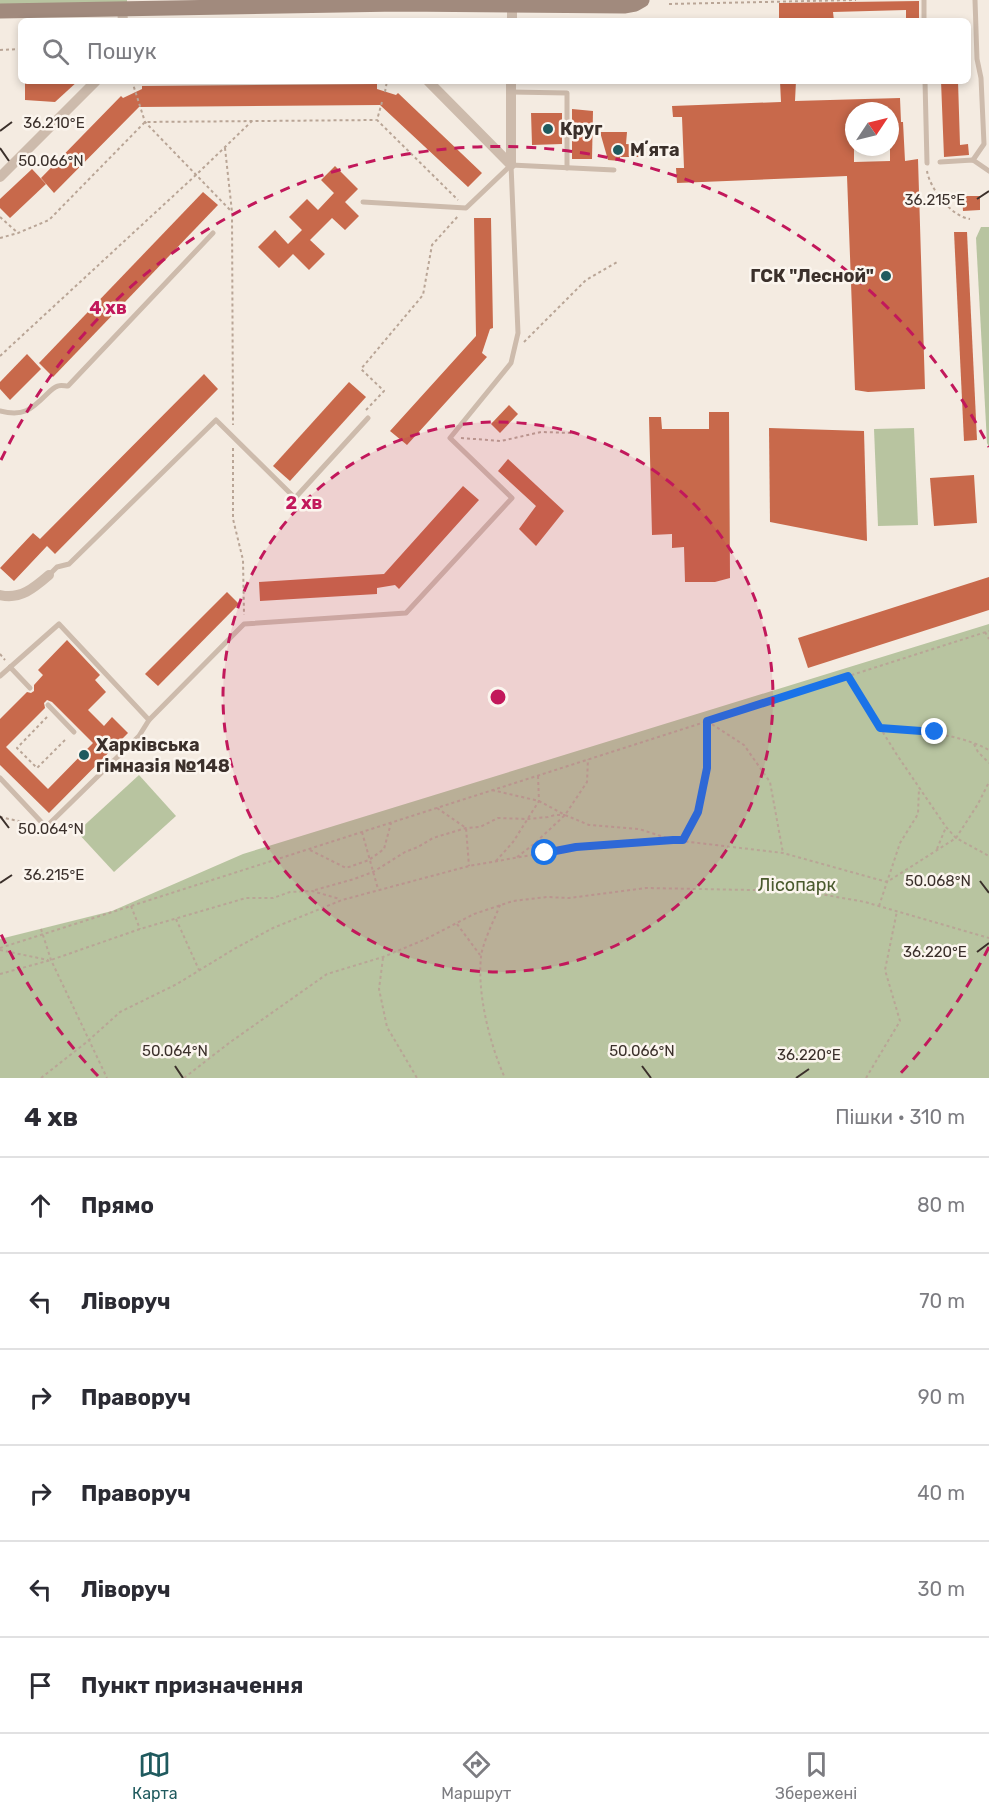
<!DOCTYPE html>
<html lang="uk">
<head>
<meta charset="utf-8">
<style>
	:root { --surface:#fff; --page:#f7f7f7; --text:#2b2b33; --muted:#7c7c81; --line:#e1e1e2; --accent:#1f5a5e }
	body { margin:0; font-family:Rubik,sans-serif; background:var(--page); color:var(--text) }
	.compass { position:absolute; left:845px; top:102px; width:54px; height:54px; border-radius:50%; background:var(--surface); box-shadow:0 3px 9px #0003; rotate:55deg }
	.stop { position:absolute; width:18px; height:18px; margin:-14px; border:4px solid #1a73e8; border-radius:50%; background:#fff }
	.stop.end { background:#1a73e8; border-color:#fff; box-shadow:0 2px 6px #0008 }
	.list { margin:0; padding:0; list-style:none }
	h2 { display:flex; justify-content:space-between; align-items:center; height:78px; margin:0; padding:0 24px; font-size:26px }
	h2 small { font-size:20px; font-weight:400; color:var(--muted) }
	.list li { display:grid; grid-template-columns:39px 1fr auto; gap:18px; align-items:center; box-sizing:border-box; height:96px; padding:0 24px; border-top:2px solid var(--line) }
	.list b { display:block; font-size:22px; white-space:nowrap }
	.list em { font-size:20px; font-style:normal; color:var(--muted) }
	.icon { flex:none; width:33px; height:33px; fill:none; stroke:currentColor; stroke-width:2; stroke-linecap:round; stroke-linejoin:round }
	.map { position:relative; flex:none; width:989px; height:1078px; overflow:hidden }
	.search { position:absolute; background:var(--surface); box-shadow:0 3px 9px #0003; left:18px; right:18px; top:18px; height:66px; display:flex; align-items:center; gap:15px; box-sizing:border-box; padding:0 21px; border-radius:9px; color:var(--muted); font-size:22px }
	.sheet { height:654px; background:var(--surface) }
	nav { display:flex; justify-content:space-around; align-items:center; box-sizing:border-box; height:84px; border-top:2px solid var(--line); background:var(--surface); font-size:16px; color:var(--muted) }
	nav a { display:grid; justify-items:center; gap:3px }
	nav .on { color:var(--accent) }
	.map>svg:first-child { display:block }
	.green { fill:#b8c4a0 }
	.building { fill:#c8694b; fill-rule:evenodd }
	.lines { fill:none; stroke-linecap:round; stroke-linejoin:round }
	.path { stroke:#b9a596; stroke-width:2; stroke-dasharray:3 3; stroke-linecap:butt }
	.lane { stroke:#cdbbac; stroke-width:5 }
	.street { stroke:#cdbbac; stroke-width:10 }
	.secondary { stroke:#a18a7d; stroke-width:15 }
	.route { stroke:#1a73e8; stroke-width:8 }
	.ticks { fill:none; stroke:#3b302b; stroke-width:2 }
	.ring { fill:none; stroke:#c2185b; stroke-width:3; stroke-dasharray:10 8 }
	.poi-dot { fill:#1f5a5e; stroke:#fbf5ee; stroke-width:2 }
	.labels { text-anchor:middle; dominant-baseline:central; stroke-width:5; stroke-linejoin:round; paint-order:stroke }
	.poi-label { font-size:18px; font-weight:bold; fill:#3b302b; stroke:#fbf5ee; text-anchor:start }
	.park-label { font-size:18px; fill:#4a5a2e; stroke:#fbf5ee }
	.ticks-label { font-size:15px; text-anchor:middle; fill:#3b302b; stroke:#fbf5ee; stroke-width:5; stroke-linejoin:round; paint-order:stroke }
	.centre { fill:#c2185b; stroke:#fbf5ee; stroke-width:3 }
	.ring-label { font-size:18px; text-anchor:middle; font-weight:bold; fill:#c2185b; stroke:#fbf5ee; stroke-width:5; stroke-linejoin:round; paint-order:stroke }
</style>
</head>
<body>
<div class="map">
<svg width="989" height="1078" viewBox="0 0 989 1078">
	<rect width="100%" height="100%" fill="#f4ebe1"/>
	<g class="green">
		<path d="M0,0H127V2L0,5Z"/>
		<path d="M981,227H989V447L987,443L976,238Z"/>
		<path d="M914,428L918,525L878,526L874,429Z"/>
		<path d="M989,624V1078H0V939L112,911L243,854Z"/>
		<path d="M139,775L176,816L114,872L77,832Z"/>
	</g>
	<g class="building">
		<path d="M919,1V21H906V10L833,12L834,21H779V3Z"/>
		<path d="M25,81H78L55,102L25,100Z"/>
		<path d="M780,81H796L795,101L900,98L901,122H903L905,161L918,159L925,389L868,392L855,390L847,176L677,183L676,168H684L682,117H673L672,106L781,102ZM890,109V161L854,162V111Z"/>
		<path d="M941,81H958L960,145L968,144L969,155L944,157Z"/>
		<path d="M377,84V89L396,95L398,93L482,173L468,187L380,105L139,107L54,193L41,178L121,96L123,98L142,89V86Z"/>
		<path d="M572,109L593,111L592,159H572Z"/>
		<path d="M531,113H562V144L532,145Z"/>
		<path d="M600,132H627L626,144L641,145L640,157H620V161L608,160Z"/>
		<path d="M335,166L358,189L345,202L359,216L345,230L332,218L310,240L325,254L309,270L293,254L279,268L258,247L275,230L288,244L302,230L289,217L307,199L318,210L334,193L321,180Z"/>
		<path d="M32,169L46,184L10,218L0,208V199Z"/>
		<path d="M203,192L218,205L53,377L39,363Z"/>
		<path d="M962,196H980V210L963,211Z"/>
		<path d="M474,218H491L493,328L490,329L482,353L487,357L407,445L390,431L476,336Z"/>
		<path d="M954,232H967L977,440L964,441Z"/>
		<path d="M27,354L41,369L10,400L0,389V382Z"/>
		<path d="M204,374L218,389L55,554L47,546L14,581L0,568L33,533L40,539Z"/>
		<path d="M349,382L366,397L290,481L273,466Z"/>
		<path d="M509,405L518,414L500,433L491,424Z"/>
		<path d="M709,412H729L730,578L715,582H685L684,547L672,548V534L652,535L649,417H661L662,429H709Z"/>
		<path d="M769,428L864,431L867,541L770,522Z"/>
		<path d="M508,459L564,511L536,546L519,529L536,506L498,471Z"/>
		<path d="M974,475L977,523L934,526L930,478Z"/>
		<path d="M463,486L479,500L399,589L395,585L377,588V594L260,601L259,582L384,574Z"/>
		<path d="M989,577V610L808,668L798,638Z"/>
		<path d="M227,592L239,604L158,686L145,674Z"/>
		<path d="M67,640L100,675L95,680L106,692L88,710L104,726L112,717L128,733L49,813L0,765V719L27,692L31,693L34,691V685L43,675L38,670ZM47,700L52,702L93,743L48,789L6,747L45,708L44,703Z"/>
	</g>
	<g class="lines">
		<g class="path">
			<path d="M669,4L856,0"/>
			<path d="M0,50L21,49"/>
			<path d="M132,81L145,122L232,212"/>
			<path d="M385,92L387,81"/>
			<path d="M382,102L377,120L458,200"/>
			<path d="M225,148L232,212L233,425"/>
			<path d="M927,171C930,189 952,217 970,219"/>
			<path d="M0,217L18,233"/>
			<path d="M0,238L18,233L49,220L145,122L376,120"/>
			<path d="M524,342L586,280L617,262"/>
			<path d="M0,356L197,174L252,121"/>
			<path d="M366,410L384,391L361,369L423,295L432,245L459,215"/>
			<path d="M461,438L501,441L541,432L574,433"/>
			<path d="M233,448V519L243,560L244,615"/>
			<path d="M985,632L989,639"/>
			<path d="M0,654L5,660"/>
			<path d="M848,676L897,755L946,827L956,838L989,856"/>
			<path d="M47,717L17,748L37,768L67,738"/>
			<path d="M707,721L744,745L770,782L783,853"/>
			<path d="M880,728C918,732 955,732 989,750"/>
			<path d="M974,744L978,752L989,763"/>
			<path d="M492,790L539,801L565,815L589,825L639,829L670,839"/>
			<path d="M437,808L466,828L469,866"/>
			<path d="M0,817L32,824"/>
			<path d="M362,832L378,889"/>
			<path d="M683,841L698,811L707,768V722"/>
			<path d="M937,849L946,827"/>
			<path d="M310,850L346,868L369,860L384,849L391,823"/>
			<path d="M517,857L534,844L565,815L587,782L588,759"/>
			<path d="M496,861L513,842L539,801L538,776"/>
			<path d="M315,890L354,879L373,872L405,852L418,847L433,838L466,828L480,827L498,818L528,819L548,817L555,815H565"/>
			<path d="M500,905C495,918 482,944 481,957C477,994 490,1045 505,1078"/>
			<path d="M131,906L140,929"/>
			<path d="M879,906L900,843L918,814L919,788"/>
			<path d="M176,919L199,970"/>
			<path d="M457,924L480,955"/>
			<path d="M41,929L51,960L107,1078"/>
			<path d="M0,948L989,631"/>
			<path d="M0,950L48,960"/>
			<path d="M383,958L379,989L387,1027L417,1078"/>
			<path d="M0,974L51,960L140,929L246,898H273L290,892L312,891L340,899"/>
			<path d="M41,1078L88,1041L120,1012L177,984L234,949L273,928L342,900L469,866L577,847L673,840L783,853L887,882L956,838L978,804L989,782"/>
			<path d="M184,1078L229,1043L327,974L383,957L426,939L474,914L513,901L547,897L569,898L646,888L803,891L865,902L989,938"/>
			<path d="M866,1078L900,1021L885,970L897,911"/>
		</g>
		<g class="lane">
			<path d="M924,0V21"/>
			<path d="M925,81L927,163"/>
			<path d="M511,92L567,93V168"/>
			<path d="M973,160L984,144L981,78L977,59L975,0"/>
			<path d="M940,162L973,160L989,171"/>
			<path d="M363,202L466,208L511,165L614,170"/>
			<path d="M0,411C23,417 31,410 47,394C50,391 54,387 58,386C61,385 65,386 68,386L213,233"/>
			<path d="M49,575L57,567L69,564L216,420L295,498L368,418"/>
			<path d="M10,667L30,688"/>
			<path d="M0,676L59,624L149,720L139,736L46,827L0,778"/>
			<path d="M48,705L74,732"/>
			<path d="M149,720L244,624L406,613L512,498L450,438L511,363L518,333L511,165"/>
		</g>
		<g class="street">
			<path d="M122,9L123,21"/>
			<path d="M512,21V5"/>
			<path d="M428,81L511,165V81"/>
			<path d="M0,177L96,81"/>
			<path d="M0,595C20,600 34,588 49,575"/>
		</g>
		<path class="secondary" d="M0,11L399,4L624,6L635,4L642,0"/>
	</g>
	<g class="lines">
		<path class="route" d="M545,853L576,847L673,840H683L698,812L707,768V721L848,676L880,728L935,732"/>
	</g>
	<path class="ticks" d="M0,131L12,122M0,148L9,161M977,199L989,191M0,816L9,828M980,881L989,893M0,883L12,875M977,952L989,943M175,1066L183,1078M642,1066L651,1078M796,1078L809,1069"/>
	<circle cx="498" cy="697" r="275" fill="#c2185b" fill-opacity=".12"/>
	<g class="ring">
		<circle cx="498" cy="697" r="275"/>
		<path d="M989 947A551 551 0 0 1 898 1076M98 1076A551 551 0 0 1 1 934M1 460A551 551 0 0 1 989 447"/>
	</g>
	<g class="poi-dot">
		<circle cx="548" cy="129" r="6"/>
		<circle cx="618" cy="150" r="6"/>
		<circle cx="886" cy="276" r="6"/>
		<circle cx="84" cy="755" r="6"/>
	</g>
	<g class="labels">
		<g class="poi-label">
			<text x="560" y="129">Круг</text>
			<text x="630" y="150">Мʼята</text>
			<text x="874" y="276" text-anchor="end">ГСК "Лесной"</text>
			<text x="96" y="745">Харківська<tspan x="96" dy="21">гімназія №148</tspan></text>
		</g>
		<g class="park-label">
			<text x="797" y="885">Лісопарк</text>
		</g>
	</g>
	<g class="ticks-label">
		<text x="54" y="128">36.210°E</text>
		<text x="51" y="166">50.066°N</text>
		<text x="935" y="205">36.215°E</text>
		<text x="51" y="834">50.064°N</text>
		<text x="54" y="880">36.215°E</text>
		<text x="938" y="886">50.068°N</text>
		<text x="935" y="957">36.220°E</text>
		<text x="175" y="1056">50.064°N</text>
		<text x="642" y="1056">50.066°N</text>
		<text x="809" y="1060">36.220°E</text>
	</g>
	<circle cx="498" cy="697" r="9" class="centre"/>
	<g class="ring-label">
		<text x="108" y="314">4 хв</text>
		<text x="304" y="509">2 хв</text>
	</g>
</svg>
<svg class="compass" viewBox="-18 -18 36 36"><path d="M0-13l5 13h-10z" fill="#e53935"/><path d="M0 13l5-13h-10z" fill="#7c7c81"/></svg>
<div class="stop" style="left:545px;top:853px"></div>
<div class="stop end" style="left:935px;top:732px"></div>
<div class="search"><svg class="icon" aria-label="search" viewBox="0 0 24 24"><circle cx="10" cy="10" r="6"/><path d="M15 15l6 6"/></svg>Пошук</div>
</div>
<section class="sheet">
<h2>4 хв<small>Пішки · 310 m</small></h2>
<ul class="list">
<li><svg class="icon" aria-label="ahead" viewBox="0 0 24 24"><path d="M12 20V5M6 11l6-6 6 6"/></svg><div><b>Прямо</b></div><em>80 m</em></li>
<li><svg class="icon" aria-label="left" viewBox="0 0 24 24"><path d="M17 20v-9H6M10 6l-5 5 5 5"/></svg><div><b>Ліворуч</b></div><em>70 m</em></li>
<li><svg class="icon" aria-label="right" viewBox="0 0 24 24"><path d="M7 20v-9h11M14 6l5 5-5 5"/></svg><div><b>Праворуч</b></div><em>90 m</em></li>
<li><svg class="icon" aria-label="right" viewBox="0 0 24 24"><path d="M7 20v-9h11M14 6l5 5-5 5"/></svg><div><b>Праворуч</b></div><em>40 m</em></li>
<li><svg class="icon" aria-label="left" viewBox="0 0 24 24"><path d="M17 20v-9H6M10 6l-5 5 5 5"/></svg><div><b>Ліворуч</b></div><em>30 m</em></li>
<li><svg class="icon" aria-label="arrive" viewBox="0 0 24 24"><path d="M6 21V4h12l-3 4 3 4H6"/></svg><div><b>Пункт призначення</b></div></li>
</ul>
</section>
<nav>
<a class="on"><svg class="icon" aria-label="map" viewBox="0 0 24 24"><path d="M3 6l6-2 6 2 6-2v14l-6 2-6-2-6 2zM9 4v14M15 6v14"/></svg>Карта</a>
<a><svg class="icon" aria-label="directions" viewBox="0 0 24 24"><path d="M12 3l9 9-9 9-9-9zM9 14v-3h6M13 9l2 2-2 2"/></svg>Маршрут</a>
<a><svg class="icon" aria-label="saved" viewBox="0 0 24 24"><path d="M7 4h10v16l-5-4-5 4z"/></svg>Збережені</a>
</nav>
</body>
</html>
